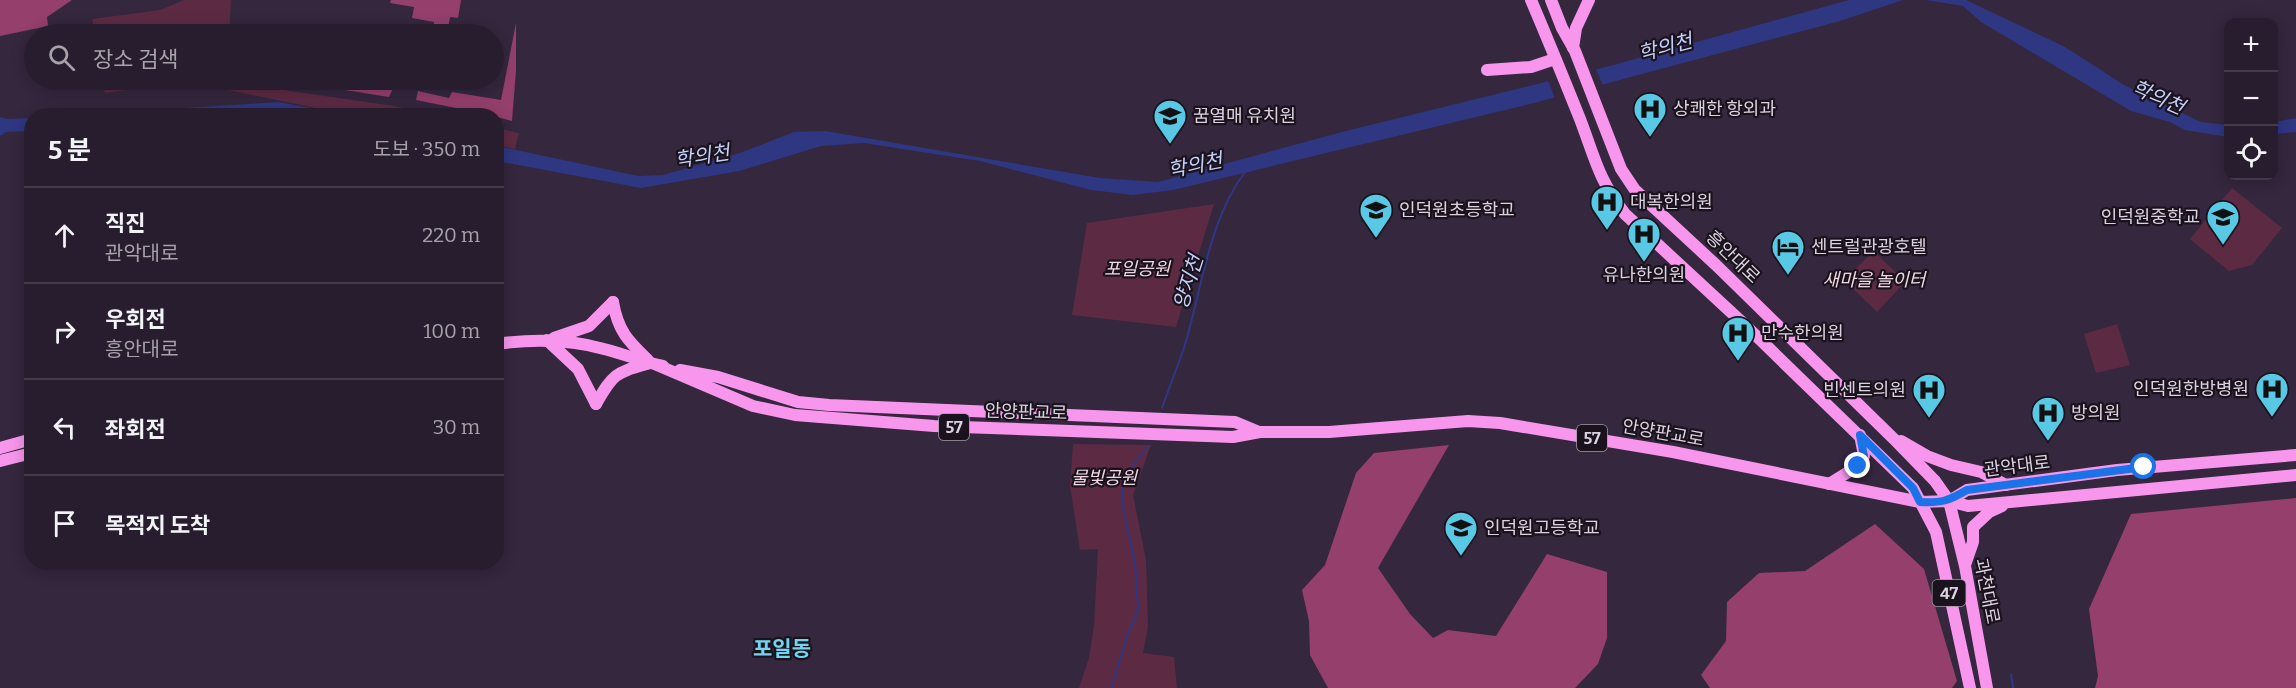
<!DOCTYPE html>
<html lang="ko">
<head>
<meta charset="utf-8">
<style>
	:root { --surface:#281d2e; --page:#342a3a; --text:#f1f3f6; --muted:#a5a2aa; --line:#443b4a }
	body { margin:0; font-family:Bitter,"Noto Sans KR",serif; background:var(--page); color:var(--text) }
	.controls { position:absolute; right:18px; top:18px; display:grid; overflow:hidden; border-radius:12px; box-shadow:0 3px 15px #0003 }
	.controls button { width:54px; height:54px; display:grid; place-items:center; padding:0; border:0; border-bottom:2px solid var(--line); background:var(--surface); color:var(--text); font:30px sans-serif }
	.stop { position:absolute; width:18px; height:18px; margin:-14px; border:4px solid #1a73e8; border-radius:50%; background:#fff }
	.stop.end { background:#1a73e8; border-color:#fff; box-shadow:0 2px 6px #0008 }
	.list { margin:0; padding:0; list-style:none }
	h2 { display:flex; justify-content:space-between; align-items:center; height:78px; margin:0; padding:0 24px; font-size:26px }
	h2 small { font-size:20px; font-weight:400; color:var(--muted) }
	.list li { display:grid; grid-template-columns:39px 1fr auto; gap:18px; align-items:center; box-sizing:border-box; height:96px; padding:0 24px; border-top:2px solid var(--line) }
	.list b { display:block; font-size:22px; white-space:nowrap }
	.list p { margin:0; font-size:20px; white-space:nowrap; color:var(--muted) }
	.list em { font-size:20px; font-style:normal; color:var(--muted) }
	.icon { flex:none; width:33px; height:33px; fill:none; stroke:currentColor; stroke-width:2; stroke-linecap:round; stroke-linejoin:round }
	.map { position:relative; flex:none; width:2296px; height:688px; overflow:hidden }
	.search { position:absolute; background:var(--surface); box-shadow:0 3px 15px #0003; left:24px; top:24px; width:480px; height:66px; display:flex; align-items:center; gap:15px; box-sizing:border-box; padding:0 21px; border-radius:33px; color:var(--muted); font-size:22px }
	.panel { position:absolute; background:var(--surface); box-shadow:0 3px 15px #0003; left:24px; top:108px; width:480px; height:462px; border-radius:24px }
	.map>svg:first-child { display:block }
	.green { fill:#5d2a44 }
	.forest { fill:#953f6c }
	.water { fill:#2f3783 }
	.pier { fill:#35273e }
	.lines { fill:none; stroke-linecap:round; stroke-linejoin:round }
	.stream { stroke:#2f3783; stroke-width:2 }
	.primary { stroke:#f896ed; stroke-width:12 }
	.route { stroke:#1a73e8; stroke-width:8 }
	.labels { text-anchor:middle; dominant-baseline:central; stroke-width:4.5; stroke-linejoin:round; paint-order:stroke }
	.shield { fill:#1a131d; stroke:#a199a6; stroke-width:1.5 }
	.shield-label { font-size:16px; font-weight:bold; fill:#dbd2e1 }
	.poi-label { font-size:18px; fill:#dbd2e1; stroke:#1a131d; text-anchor:start }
	.street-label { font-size:18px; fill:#dbd2e1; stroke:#1a131d }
	.park-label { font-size:18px; font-style:italic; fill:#f0d6e1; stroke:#1a131d }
	.water-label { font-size:20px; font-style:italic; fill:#c4cffb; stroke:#1a131d }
	.quarter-label { font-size:21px; font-weight:bold; fill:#72d5ef; stroke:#1a131d }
</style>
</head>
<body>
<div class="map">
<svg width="2296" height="688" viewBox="0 0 2296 688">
	<rect width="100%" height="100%" fill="#35273e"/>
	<g class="green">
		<path d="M184,0H231L229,34H95L92,19L160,10Z"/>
		<path d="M102,80H196L105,93Z"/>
		<path d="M228,82L394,106L437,115H350L228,90Z"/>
		<path d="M497,128L519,133L515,149L497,145Z"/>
		<path d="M2232,188L2282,228L2252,265L2229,271L2190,239Z"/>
		<path d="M1214,204L1176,327L1072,315L1087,223Z"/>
		<path d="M1874,251L1905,282L1877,312L1848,284V276Z"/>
		<path d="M2117,324L2130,365L2096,373L2084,334Z"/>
		<path d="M1073,444L1151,445L1133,495L1146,560L1148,627L1143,653L1174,657L1177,688H1079L1089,658L1094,626L1098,549L1080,550L1070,486Z"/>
	</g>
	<g class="forest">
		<path d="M0,0H72L47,17L48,26L0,36Z"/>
		<path d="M391,0H461L458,18L450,17L447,34H433L434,22L412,18L414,7L390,3Z"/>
		<path d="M516,23V70L512,121L497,117L496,116L416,100L418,91L449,98L452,92L501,100Z"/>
		<path d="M282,80H331L384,89L386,83L395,84L389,97Z"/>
		<path d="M1449,445L1378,568L1410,614L1433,638L1448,630L1496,636L1547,554L1607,572V638L1598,664L1575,688H1328L1310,655L1309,621L1302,590L1325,565L1356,473L1374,453Z"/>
		<path d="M2296,498V688H2095L2098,676L2089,609L2131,514Z"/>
		<path d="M1875,524L1924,569L1957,681L1952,688H1710L1701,675L1726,641L1727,602L1759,573L1805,571Z"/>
	</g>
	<g class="water">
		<path d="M1849,0H1903L1840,21L1534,103L1173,190L1133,195L1091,190L980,161L864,143L821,146L739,171L641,188L497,161V146L638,176L663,175L740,153L794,132L825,131L1100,178L1158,182L1346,131L1606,67Z"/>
		<path d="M1926,0H1966L2065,47L2124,85L2201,122L2228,125V137L2185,130L2170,122L2131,111L1981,22L1963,6Z"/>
		<path d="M279,102L347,115H72Z"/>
		<path d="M0,117L7,119L31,118V131L6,132L0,136Z"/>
		<path d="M2296,118V132L2274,134V122Z"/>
	</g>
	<path class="pier" d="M1595,67L1604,88L1556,101L1547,78Z"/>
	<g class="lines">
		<g class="stream">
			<path d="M1162,408C1169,388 1177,368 1184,348C1202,290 1208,221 1245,172"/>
			<path d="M2011,674L2013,688"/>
			<path d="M1111,688L1128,634L1138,610L1135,563L1123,508L1122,480L1147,447"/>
		</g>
		<g class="primary">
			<path d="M1531,0C1548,40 1564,79 1580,119C1595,158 1598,179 1625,214L1746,326L1913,488L1936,532L1970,688"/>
			<path d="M1551,0L1562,28L1575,51L1621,169L1635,190L1716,265L1897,442L1935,481L1949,501L1965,566L1987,688"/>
			<path d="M1573,48L1576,28L1589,0"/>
			<path d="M1487,70L1531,67L1555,59"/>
			<path d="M613,302C618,331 628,341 648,360"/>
			<path d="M554,338L589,326L613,302"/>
			<path d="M547,340L578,369L596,404"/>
			<path d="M496,344C533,339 568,339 604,349C624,354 643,362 663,366"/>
			<path d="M657,365L753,406L795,415L934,426L1233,437L1260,432H1329L1468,421L1500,423L1673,452L1920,502L1949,501L1968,506L2296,475"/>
			<path d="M680,370L718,377L798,402L829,405L1235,422L1259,432"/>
			<path d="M596,404C614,372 616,373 650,363"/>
			<path d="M1901,441L1927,456L1951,465L1981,472L2006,485"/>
			<path d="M0,448L32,439"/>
			<path d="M0,461L32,453"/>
			<path d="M1829,484L1858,466L1864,456L1860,435"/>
			<path d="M1949,501L1967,490L2117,470L2296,455"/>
			<path d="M1965,565L1973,542V527L1989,512L2002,506"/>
		</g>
	</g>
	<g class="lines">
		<path class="route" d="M1858,466L1864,456L1860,435L1913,488L1920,502C1942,503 1948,501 1967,490L2144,467"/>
	</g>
	<defs>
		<g id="hospital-pin" transform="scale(1.725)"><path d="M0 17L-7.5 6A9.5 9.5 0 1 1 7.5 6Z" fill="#59c8e4" stroke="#1a131d"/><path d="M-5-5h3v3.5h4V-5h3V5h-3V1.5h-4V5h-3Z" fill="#111"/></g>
		<g id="school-pin" transform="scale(1.725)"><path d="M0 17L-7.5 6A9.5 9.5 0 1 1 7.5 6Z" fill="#59c8e4" stroke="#1a131d"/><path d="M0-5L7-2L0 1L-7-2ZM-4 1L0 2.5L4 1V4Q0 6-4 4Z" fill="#111"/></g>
		<g id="hotel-pin" transform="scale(1.725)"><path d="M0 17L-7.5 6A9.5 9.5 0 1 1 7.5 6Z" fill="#59c8e4" stroke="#1a131d"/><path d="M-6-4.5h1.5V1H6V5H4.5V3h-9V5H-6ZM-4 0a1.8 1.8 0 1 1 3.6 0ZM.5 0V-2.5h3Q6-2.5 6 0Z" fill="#111"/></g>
	</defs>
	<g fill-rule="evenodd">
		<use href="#hospital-pin" x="1650" y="109"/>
		<use href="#school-pin" x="1170" y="116"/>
		<use href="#hospital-pin" x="1607" y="202"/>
		<use href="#school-pin" x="1376" y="210"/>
		<use href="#school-pin" x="2223" y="217"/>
		<use href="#hospital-pin" x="1644" y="234"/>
		<use href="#hotel-pin" x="1788" y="247"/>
		<use href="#hospital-pin" x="1738" y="333"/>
		<use href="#hospital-pin" x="2272" y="389"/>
		<use href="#hospital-pin" x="1929" y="390"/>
		<use href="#hospital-pin" x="2048" y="413"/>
		<use href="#school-pin" x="1461" y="528"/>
	</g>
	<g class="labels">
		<g class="shield">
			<rect x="939" y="414" width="30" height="26" rx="4.5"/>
			<rect x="1577" y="425" width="30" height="26" rx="4.5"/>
			<rect x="1932.5" y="580" width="33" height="26" rx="4.5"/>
		</g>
		<g class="shield-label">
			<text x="954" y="427">57</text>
			<text x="1592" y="438">57</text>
			<text x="1949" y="593">47</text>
		</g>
		<g class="poi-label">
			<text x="1673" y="109">상쾌한 항외과</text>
			<text x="1193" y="116">꿈열매 유치원</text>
			<text x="1630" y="202">대복한의원</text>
			<text x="1399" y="210">인덕원초등학교</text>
			<text x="2200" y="217" text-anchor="end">인덕원중학교</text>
			<text x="1811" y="247">센트럴관광호텔</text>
			<text x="1644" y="275" text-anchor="middle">유나한의원</text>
			<text x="1761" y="333">만수한의원</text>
			<text x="2249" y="389" text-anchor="end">인덕원한방병원</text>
			<text x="1906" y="390" text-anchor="end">빈센트의원</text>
			<text x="2071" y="413">방의원</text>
			<text x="1484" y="528">인덕원고등학교</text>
		</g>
		<g class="street-label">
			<text transform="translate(1733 257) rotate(44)">흥안대로</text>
			<text transform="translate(1026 412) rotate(2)">안양판교로</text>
			<text transform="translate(1663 433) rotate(10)">안양판교로</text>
			<text transform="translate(2017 466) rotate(-7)">관악대로</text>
			<text transform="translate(1987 591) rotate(79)">과천대로</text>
		</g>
		<g class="park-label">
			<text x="1137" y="269">포일공원</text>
			<text x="1874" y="280">새마을 놀이터</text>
			<text x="1104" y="478">물빛공원</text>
		</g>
		<g class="water-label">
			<text transform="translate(1665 47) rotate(-15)">학의천</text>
			<text transform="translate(2158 97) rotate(24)">학의천</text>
			<text transform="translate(702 156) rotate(-9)">학의천</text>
			<text transform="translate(1195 165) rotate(-11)">학의천</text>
			<text transform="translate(1188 282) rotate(-72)">양지천</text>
		</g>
		<g class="quarter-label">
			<text x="782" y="649">포일동</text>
		</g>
	</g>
</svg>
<div class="controls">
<button>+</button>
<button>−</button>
<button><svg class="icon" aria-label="locate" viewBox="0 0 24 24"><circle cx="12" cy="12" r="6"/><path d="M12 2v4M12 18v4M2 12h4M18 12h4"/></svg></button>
</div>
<div class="stop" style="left:2144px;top:467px"></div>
<div class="stop end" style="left:1858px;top:466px"></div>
<div class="search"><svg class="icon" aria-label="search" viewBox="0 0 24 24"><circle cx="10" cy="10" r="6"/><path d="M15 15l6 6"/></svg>장소 검색</div>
<section class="panel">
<h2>5 분<small>도보 · 350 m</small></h2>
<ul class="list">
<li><svg class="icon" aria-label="ahead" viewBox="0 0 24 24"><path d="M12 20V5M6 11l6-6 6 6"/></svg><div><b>직진</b><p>관악대로</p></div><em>220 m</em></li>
<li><svg class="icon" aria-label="right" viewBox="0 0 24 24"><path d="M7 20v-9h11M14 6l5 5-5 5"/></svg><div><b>우회전</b><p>흥안대로</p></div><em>100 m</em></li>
<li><svg class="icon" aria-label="left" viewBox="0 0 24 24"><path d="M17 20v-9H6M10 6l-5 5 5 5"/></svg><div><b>좌회전</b></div><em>30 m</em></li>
<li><svg class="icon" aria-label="arrive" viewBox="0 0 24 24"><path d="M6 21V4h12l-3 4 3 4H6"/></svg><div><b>목적지 도착</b></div></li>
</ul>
</section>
</div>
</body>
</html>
